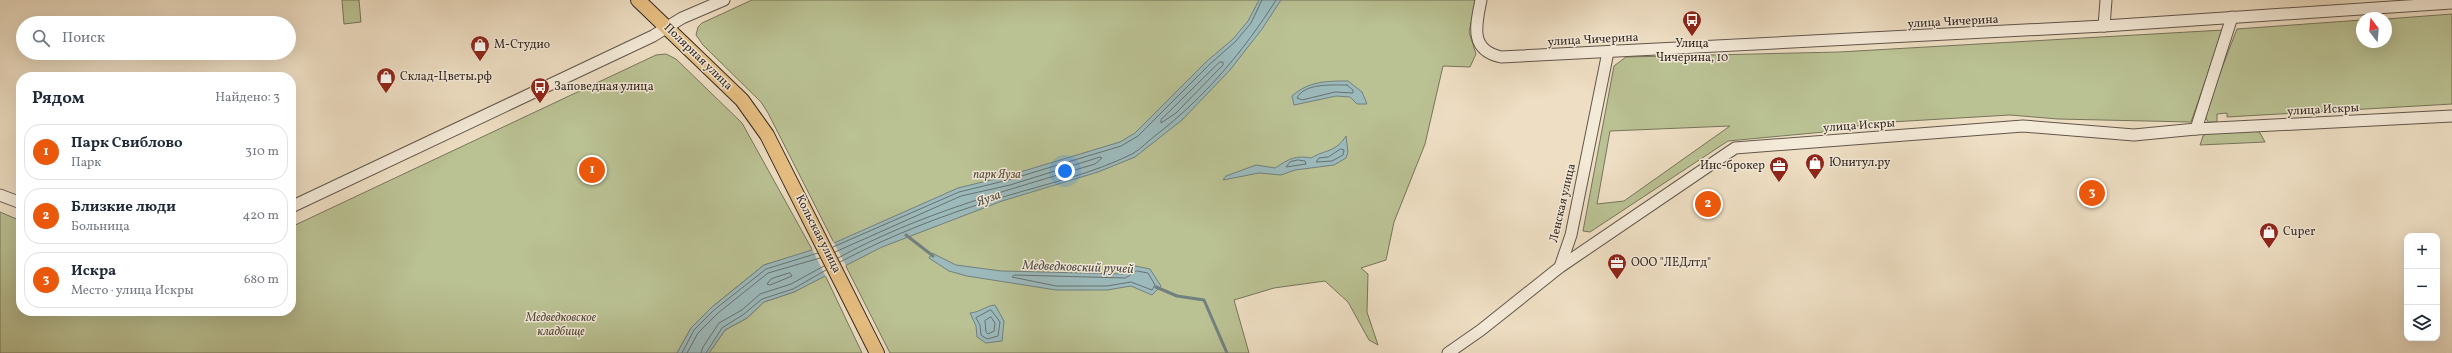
<!DOCTYPE html>
<html lang="ru">
<head>
<meta charset="utf-8">
<style>
	:root { --surface:#fff; --page:#f2f2f3; --text:#1f2937; --muted:#747a83; --line:#e0e1e3; --accent:#ea580c }
	body { margin:0; font-family:Vollkorn,serif; background:var(--page); color:var(--text) }
	.controls { position:absolute; right:12px; bottom:12px; display:grid; overflow:hidden; border-radius:8px; box-shadow:0 4px 16px #0002 }
	.controls button { width:36px; height:36px; display:grid; place-items:center; padding:0; border:0; border-bottom:1px solid var(--line); background:var(--surface); color:var(--text); font:20px sans-serif }
	.compass { position:absolute; left:2356px; top:12px; width:36px; height:36px; border-radius:50%; background:var(--surface); box-shadow:0 4px 16px #0002; rotate:344deg }
	.you { position:absolute; left:1065px; top:171px; width:14px; height:14px; margin:-10px; border:3px solid #fff; border-radius:50%; background:#1a73e8; box-shadow:0 0 0 6px #1a73e833 }
	.badge { display:grid; place-items:center; width:26px; height:26px; border-radius:50%; background:var(--accent); color:#fff; font-size:13px; font-weight:700 }
	.pin { position:absolute; translate:-50% -50%; border:2px solid #fff; box-shadow:0 1px 4px #0006 }
	.list { margin:0; padding:0; list-style:none }
	h2 { display:flex; justify-content:space-between; align-items:center; height:52px; margin:0; padding:0 16px; font-size:17px }
	h2 small { font-size:13px; font-weight:400; color:var(--muted) }
	.list li { display:grid; grid-template-columns:26px 1fr auto; gap:12px; align-items:center; box-sizing:border-box; height:56px; margin:0 8px 8px; padding:0 8px; border:1px solid var(--line); border-radius:16px }
	.list b { display:block; font-size:15px; white-space:nowrap }
	.list p { margin:0; font-size:13px; white-space:nowrap; color:var(--muted) }
	.list em { font-size:13px; font-style:normal; color:var(--muted) }
	.icon { flex:none; width:22px; height:22px; fill:none; stroke:currentColor; stroke-width:2; stroke-linecap:round; stroke-linejoin:round }
	.map { position:relative; flex:none; width:2452px; height:353px; overflow:hidden }
	.search { position:absolute; background:var(--surface); box-shadow:0 4px 16px #0002; left:16px; top:16px; width:280px; height:44px; display:flex; align-items:center; gap:10px; box-sizing:border-box; padding:0 14px; border-radius:22px; color:var(--muted); font-size:15px }
	.panel { position:absolute; background:var(--surface); box-shadow:0 4px 16px #0002; left:16px; top:72px; width:280px; height:244px; border-radius:16px }
	.map>svg:first-child { display:block }
	.green { fill:#bac193; stroke:#77755b; fill-rule:evenodd }
	.water { fill:#9cbabc; stroke:#72807f }
	.pier { fill:#eedec3 }
	.lines { fill:none; stroke-linecap:round; stroke-linejoin:round }
	.shore { stroke:#687270; stroke-width:1 }
	.stream { stroke:#72807f; stroke-width:3 }
	.minor-casing { stroke:#62564b; stroke-width:13 }
	.major-casing { stroke:#342923; stroke-width:16 }
	.minor { stroke:#f4ead8; stroke-width:11 }
	.major { stroke:#e7bf82; stroke-width:14 }
	.labels { text-anchor:middle; dominant-baseline:central; stroke-width:3; stroke-linejoin:round; paint-order:stroke }
	.street-label { font-size:12px; fill:#342923; stroke:#f4ead8 }
	.poi-label { font-size:12px; fill:#342923; stroke:#f4ead8; text-anchor:start }
	.park-label { font-size:12px; font-style:italic; fill:#564f3f; stroke:#f4ead8 }
	.water-label { font-size:13px; font-style:italic; fill:#4e4d49; stroke:#f4ead8 }
</style>
</head>
<body>
<div class="map">
<svg width="2452" height="353" viewBox="0 0 2452 353">
	<rect width="100%" height="100%" fill="#eedec3"/>
	<filter id="stains"><feTurbulence type="fractalNoise" baseFrequency=".005" numOctaves="4"/><feColorMatrix values="0 0 0 0 .2 0 0 0 0 .09 0 0 0 0 .02 0 0 0 .5 -.17"/></filter>
	<radialGradient id="worn" r=".72"><stop offset=".6" stop-color="#630" stop-opacity="0"/><stop offset="1" stop-color="#630" stop-opacity=".3"/></radialGradient>
	<g class="green">
		<path d="M342,0H359L361,22L344,24Z"/>
		<path d="M752,0H1476L1469,32L1476,54L1470,67L1443,66L1425,144L1394,222L1386,260L1361,268L1368,274L1367,312L1378,345L1369,340L1348,302L1325,281L1274,288L1234,300L1249,353H890L768,113L761,102L703,45L696,35L698,27L702,23Z"/>
		<path d="M2452,14V104L2227,117V113L2217,114V122H2208L2204,114L2237,29L2362,20V42H2386V19Z"/>
		<path d="M2223,30L2191,122L2058,119L2010,115L1874,123L1824,132L1728,141L1590,232L1583,231L1614,66L1626,57L1839,52ZM1730,126L1624,201L1597,204L1610,131Z"/>
		<path d="M666,54L676,59L742,123L813,251L764,265L712,307L691,328L677,353H0V212L21,221V311H291V227L656,55Z"/>
		<path d="M2253,129L2260,133L2265,142L2200,145L2203,136L2207,133Z"/>
		<path d="M825,275L862,353H709L725,330L747,318L764,302L794,292Z"/>
	</g>
	<g class="water">
		<path d="M1259,0H1281L1262,29L1230,70L1182,120L1135,157L1098,172L1002,201L882,247L794,292L764,302L747,318L725,330L709,353H677L691,328L712,307L764,265L834,243L958,188L1007,176L1120,142L1135,133L1207,61L1233,39L1248,21Z"/>
		<path d="M1348,81L1362,92L1367,104H1357L1350,97L1336,96L1294,105L1292,96C1309,81 1327,81 1348,81Z"/>
		<path d="M1346,136L1348,152L1346,158L1334,165L1295,170L1281,175L1259,173L1223,180L1226,176L1256,165L1275,168C1289,159 1295,155 1311,158C1326,149 1335,153 1346,136Z"/>
		<path d="M932,253L956,265L1001,271L1125,274L1135,266L1150,269L1161,286L1152,295L1131,286L1107,290H1056L967,276L949,271L929,258Z"/>
		<path d="M995,305L1004,321L1002,341L986,343L977,337L976,326L970,313C981,312 985,306 995,305Z"/>
	</g>
	<path class="pier" d="M833,241L846,266L826,277L812,249Z"/>
	<g class="lines">
		<g class="shore">
			<path d="M1220,62H1223V65L1176,113L1161,123V120Z"/>
			<path d="M1347,85L1353,90V93L1335,92L1302,100L1297,98C1304,83 1332,85 1347,85Z"/>
			<path d="M1341,149L1344,150L1343,155L1332,161L1316,162L1319,158L1328,157Z"/>
			<path d="M1298,160L1305,161L1306,164L1286,167L1290,162Z"/>
			<path d="M833,247L959,192L1008,180L1121,146L1138,136L1210,64L1236,41L1251,23L1262,0"/>
			<path d="M835,252L961,196L1010,185L1100,157L1102,158L1095,164C1008,190 918,214 838,258"/>
			<path d="M840,262C891,235 948,213 1003,197C1046,184 1092,174 1132,154C1141,149 1148,141 1156,135C1204,98 1244,51 1276,0"/>
			<path d="M1137,271L1148,273L1155,285L1152,290L1131,282L1107,286H1056L1012,277L1014,275L1125,278Z"/>
			<path d="M790,273L792,276L770,285L767,284L771,279Z"/>
			<path d="M991,310L1000,322L998,336L987,339L981,335L980,325L976,318Z"/>
			<path d="M991,317L995,323L994,331L988,334L986,332L985,321Z"/>
			<path d="M682,353L694,330L714,310L766,269L818,253"/>
			<path d="M687,353L698,333L718,313L768,273L820,258"/>
			<path d="M701,353L703,347L719,323L742,310L760,294L791,284L824,266"/>
			<path d="M706,353L722,328L744,314L762,299L793,289L826,270"/>
		</g>
		<g class="stream">
			<path d="M906,235L933,256"/>
			<path d="M1156,287L1177,296L1204,300L1227,353"/>
		</g>
		<g class="minor-casing">
			<g id="minor">
				<path d="M1481,0C1476,25 1469,50 1501,57L2104,26L2452,3"/>
				<path d="M2232,17L2196,129L2452,116"/>
				<path d="M2104,26L2106,0"/>
				<path d="M0,195L21,203"/>
				<path d="M291,207L653,36L682,18L724,0"/>
				<path d="M1560,267L1571,235L1608,52"/>
				<path d="M1448,353L1481,330L1560,267L1735,148L2023,126L2134,135L2196,129"/>
			</g>
		</g>
		<g class="major-casing">
			<path id="major" d="M638,0L742,100L767,135L877,353"/>
		</g>
		<use href="#minor" class="minor"/>
		<use href="#major" class="major"/>
	</g>
	<defs>
		<g id="bus-pin" transform="scale(1)"><path d="M0 17L-7.5 6A9.5 9.5 0 1 1 7.5 6Z" fill="#8f2418" stroke="#f4ead8"/><path d="M-5-6H5V4H4V6H2V4H-2V6H-4V4H-5ZM-3.5-4V0h7V-4ZM-3.5 1.2v1.5H-2V1.2ZM2 1.2v1.5H3.5V1.2Z" fill="#fff"/></g>
		<g id="shop-pin" transform="scale(1)"><path d="M0 17L-7.5 6A9.5 9.5 0 1 1 7.5 6Z" fill="#8f2418" stroke="#f4ead8"/><path d="M-5-2.5h2.3a2.7 3.5 0 0 1 5.4 0H5L5.5 6h-11ZM-1.5-2.5h3a1.5 2.3 0 0 0-3 0Z" fill="#fff"/></g>
		<g id="office-pin" transform="scale(1)"><path d="M0 17L-7.5 6A9.5 9.5 0 1 1 7.5 6Z" fill="#8f2418" stroke="#f4ead8"/><path d="M-6-3h4V-5.5h4V-3h4V5H-6ZM-1-4.5V-3h2v-1.5ZM-6 0V1H6V0Z" fill="#fff"/></g>
	</defs>
	<g fill-rule="evenodd">
		<use href="#bus-pin" x="1692" y="20"/>
		<use href="#shop-pin" x="480" y="45"/>
		<use href="#shop-pin" x="386" y="77"/>
		<use href="#bus-pin" x="540" y="87"/>
		<use href="#shop-pin" x="1815" y="163"/>
		<use href="#office-pin" x="1779" y="166"/>
		<use href="#shop-pin" x="2269" y="232"/>
		<use href="#office-pin" x="1617" y="263"/>
	</g>
	<g class="labels">
		<g class="street-label">
			<text transform="translate(1953 22) rotate(-3)">улица Чичерина</text>
			<text transform="translate(1593 40) rotate(-3)">улица Чичерина</text>
			<text transform="translate(698 57) rotate(44)">Полярная улица</text>
			<text transform="translate(2323 110) rotate(-3)">улица Искры</text>
			<text transform="translate(1859 126) rotate(-4)">улица Искры</text>
			<text transform="translate(1563 203) rotate(-77)">Ленская улица</text>
			<text transform="translate(818 234) rotate(63)">Кольская улица</text>
		</g>
		<g class="poi-label">
			<text x="1692" y="44" text-anchor="middle">Улица<tspan x="1692" dy="14">Чичерина, 10</tspan></text>
			<text x="494" y="45">М-Студио</text>
			<text x="400" y="77">Склад-Цветы.рф</text>
			<text x="554" y="87">Заповедная улица</text>
			<text x="1829" y="163">Юнитул.ру</text>
			<text x="1765" y="166" text-anchor="end">Инс-брокер</text>
			<text x="2283" y="232">Cuper</text>
			<text x="1631" y="263">ООО "ЛЕДлтд"</text>
		</g>
		<g class="park-label">
			<text x="997" y="175">парк Яуза</text>
			<text x="561" y="318">Медведковское<tspan x="561" dy="14">кладбище</tspan></text>
		</g>
		<g class="water-label">
			<text transform="translate(989 199) rotate(-20)">Яуза</text>
			<text transform="translate(1078 268) rotate(2)">Медведковский ручей</text>
		</g>
	</g>
	<rect width="100%" height="100%" filter="url(#stains)"/>
	<rect width="100%" height="100%" fill="url(#worn)"/>
</svg>
<div class="controls">
<button>+</button>
<button>−</button>
<button><svg class="icon" aria-label="layers" viewBox="0 0 24 24"><path d="M12 4l9 5-9 5-9-5zM3 14l9 5 9-5"/></svg></button>
</div>
<svg class="compass" viewBox="-18 -18 36 36"><path d="M0-13l5 13h-10z" fill="#e53935"/><path d="M0 13l5-13h-10z" fill="#747a83"/></svg>
<div class="you"></div>
<div class="pin badge" style="left:592px;top:170px">1</div>
<div class="pin badge" style="left:1708px;top:204px">2</div>
<div class="pin badge" style="left:2092px;top:193px">3</div>
<div class="search"><svg class="icon" aria-label="search" viewBox="0 0 24 24"><circle cx="10" cy="10" r="6"/><path d="M15 15l6 6"/></svg>Поиск</div>
<section class="panel">
<h2>Рядом<small>Найдено: 3</small></h2>
<ul class="list">
<li><span class="badge">1</span><div><b>Парк Свиблово</b><p>Парк</p></div><em>310 m</em></li>
<li><span class="badge">2</span><div><b>Близкие люди</b><p>Больница</p></div><em>420 m</em></li>
<li><span class="badge">3</span><div><b>Искра</b><p>Место · улица Искры</p></div><em>680 m</em></li>
</ul>
</section>
</div>
</body>
</html>
